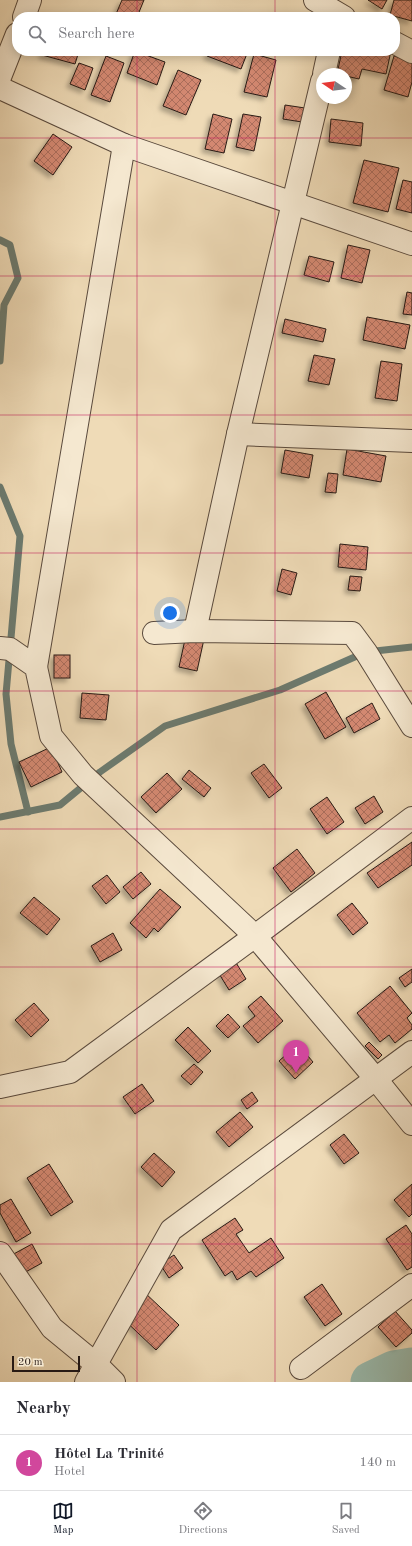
<!DOCTYPE html>
<html lang="en">
<head>
<meta charset="utf-8">
<style>
	:root { --surface:#fff; --page:#f7f7f7; --text:#2b2b33; --muted:#7c7c81; --line:#e1e1e2; --accent:#111827 }
	body { margin:0; font-family:"Old Standard TT",serif; background:var(--page); color:var(--text) }
	.compass { position:absolute; left:316px; top:68px; width:36px; height:36px; border-radius:50%; background:var(--surface); box-shadow:0 2px 10px #0003; rotate:283deg }
	.scale { position:absolute; left:12px; bottom:10px; width:68px; box-sizing:border-box; padding-left:4px; border:2px solid #281a14; border-top:0; font-size:11px; line-height:14px; white-space:nowrap; color:#281a14; -webkit-text-stroke:3px #f5e8d0; paint-order:stroke }
	.you { position:absolute; left:170px; top:613px; width:14px; height:14px; margin:-10px; border:3px solid #fff; border-radius:50%; background:#1a73e8; box-shadow:0 0 0 6px #1a73e833 }
	.badge { display:grid; place-items:center; width:26px; height:26px; border-radius:50%; background:var(--accent); color:#fff; font-size:13px; font-weight:700 }
	.pin { position:absolute; translate:-50% -33px; filter:drop-shadow(0 1px 2px #0008) }
	.pin::after { content:''; position:absolute; top:21px; width:14px; height:12px; background:inherit; clip-path:polygon(0 0,100% 0,50% 100%) }
	.list { margin:0; padding:0; list-style:none }
	h2 { display:flex; justify-content:space-between; align-items:center; height:52px; margin:0; padding:0 16px; font-size:17px }
	h2 small { font-size:13px; font-weight:400; color:var(--muted) }
	.list li { display:grid; grid-template-columns:26px 1fr auto; gap:12px; align-items:center; box-sizing:border-box; height:56px; padding:0 16px; border-top:1px solid var(--line) }
	.list b { display:block; font-size:15px; white-space:nowrap }
	.list p { margin:0; font-size:13px; white-space:nowrap; color:var(--muted) }
	.list em { font-size:13px; font-style:normal; color:var(--muted) }
	.icon { flex:none; width:22px; height:22px; fill:none; stroke:currentColor; stroke-width:2; stroke-linecap:round; stroke-linejoin:round }
	.map { position:relative; flex:none; width:412px; height:1382px; overflow:hidden }
	.search { position:absolute; background:var(--surface); box-shadow:0 2px 10px #0003; left:12px; right:12px; top:12px; height:44px; display:flex; align-items:center; gap:10px; box-sizing:border-box; padding:0 14px; border-radius:16px; color:var(--muted); font-size:15px }
	.sheet { height:108px; background:var(--surface) }
	nav { display:flex; justify-content:space-around; align-items:center; box-sizing:border-box; height:56px; border-top:1px solid var(--line); background:var(--surface); font-size:11px; color:var(--muted) }
	nav a { display:grid; justify-items:center; gap:2px }
	nav .on { color:var(--accent) }
	.map>svg:first-child { display:block }
	.lines { fill:none; stroke-linecap:round; stroke-linejoin:round }
	.stream { stroke:#6c7b70; stroke-width:7 }
	.river { stroke:#9abbae; stroke-width:41 }
	.building { fill:url(#building-cross-hatch); stroke:#281a14; filter:url(#shadow) }
	.minor-casing { stroke:#5a4a3d; stroke-width:24 }
	.minor { stroke:#f5e8d0; stroke-width:22 }
	.grid { fill:none; stroke:#c2185b; stroke-width:1; stroke-opacity:0.55 }
</style>
</head>
<body>
<div class="map">
<svg width="412" height="1382" viewBox="0 0 412 1382">
	<defs>
		<pattern id="building-cross-hatch" width="8" height="8" patternUnits="userSpaceOnUse"><rect width="8" height="8" fill="#d38871"/><path d="M0 0l8 8M0 8l8-8" fill="none" stroke="#ab6e5c"/></pattern>
		<filter id="shadow"><feDropShadow dx="-3.5" dy="3.5" stdDeviation="2" flood-color="#0004"/></filter>
	</defs>
	<rect width="100%" height="100%" fill="#efdbb7"/>
	<filter id="stains"><feTurbulence type="fractalNoise" baseFrequency=".005" numOctaves="4"/><feColorMatrix values="0 0 0 0 .2 0 0 0 0 .09 0 0 0 0 .02 0 0 0 .5 -.17"/></filter>
	<radialGradient id="worn" r=".72"><stop offset=".6" stop-color="#630" stop-opacity="0"/><stop offset="1" stop-color="#630" stop-opacity=".3"/></radialGradient>
	<g class="lines">
		<g class="stream">
			<path d="M0,240L10,245L18,278L4,305L0,361"/>
			<path d="M0,487L20,536L6,694L11,744L28,812"/>
			<path d="M0,817L60,805L100,772L165,726L280,690L366,652L412,647"/>
		</g>
		<path class="river" d="M371,1382L394,1371L412,1368"/>
	</g>
	<g class="building">
		<path d="M122,0H144L137,17H123L116,14Z"/>
		<path d="M368,0H387L382,9Z"/>
		<path d="M394,0H412V21L390,15Z"/>
		<path d="M43,51H79L75,64L42,55Z"/>
		<path d="M135,51L165,62L157,85L127,73Z"/>
		<path d="M209,51H248L241,69L207,56Z"/>
		<path d="M342,51H391L386,74L362,69L359,79L346,76V74H337Z"/>
		<path d="M254,54L276,60L267,97L244,92Z"/>
		<path d="M106,56L124,63L110,102L91,95Z"/>
		<path d="M394,56L412,61V82L408,97L384,90Z"/>
		<path d="M79,63L93,68L85,90L70,84Z"/>
		<path d="M178,70L201,80L186,115L163,106Z"/>
		<path d="M285,105L305,108L302,122L283,119Z"/>
		<path d="M213,114L232,119L224,153L205,149Z"/>
		<path d="M243,114L261,117L254,151L236,147Z"/>
		<path d="M331,119L363,123L361,146L329,142Z"/>
		<path d="M53,134L72,147L53,175L34,161Z"/>
		<path d="M364,160L399,168L388,212L353,203Z"/>
		<path d="M403,180L412,182V213L396,209Z"/>
		<path d="M348,245L370,250L362,283L341,278Z"/>
		<path d="M309,256L334,262L329,282L304,275Z"/>
		<path d="M407,292L412,293V315L403,314Z"/>
		<path d="M367,317L410,325L405,349L363,340Z"/>
		<path d="M285,319L326,329L323,342L282,333Z"/>
		<path d="M314,355L335,359L329,385L308,381Z"/>
		<path d="M381,361L402,364L397,401L375,398Z"/>
		<path d="M347,449L386,456L381,482L343,475Z"/>
		<path d="M285,450L313,455L309,478L281,473Z"/>
		<path d="M328,473L338,474L336,493L325,492Z"/>
		<path d="M340,544L368,547L366,570L338,567Z"/>
		<path d="M282,569L297,573L291,595L277,591Z"/>
		<path d="M350,576L362,577L360,591L348,590Z"/>
		<path d="M186,635L204,639L197,671L179,667Z"/>
		<rect x="54" y="655" width="16" height="23"/>
		<path d="M326,692L346,727L325,739L305,704Z"/>
		<path d="M82,693L109,695L106,720L80,718Z"/>
		<path d="M372,703L380,719L354,733L346,718Z"/>
		<path d="M51,747L62,772L31,787L19,762Z"/>
		<path d="M264,764L282,788L269,798L251,773Z"/>
		<path d="M189,770L211,788L204,797L182,779Z"/>
		<path d="M167,773L182,789L156,813L141,797Z"/>
		<path d="M374,796L383,812L365,824L355,808Z"/>
		<path d="M327,797L344,822L327,834L310,809Z"/>
		<path d="M412,842V865L378,888L367,873Z"/>
		<path d="M297,849L315,873L291,892L273,868Z"/>
		<path d="M141,872L151,884L133,899L123,887Z"/>
		<path d="M107,875L120,892L106,904L92,886Z"/>
		<path d="M160,889L181,907L158,932L154,928L146,938L130,923Z"/>
		<path d="M34,897L60,919L47,935L20,913Z"/>
		<path d="M352,903L368,923L353,935L337,915Z"/>
		<path d="M113,933L122,950L100,962L91,946Z"/>
		<path d="M235,961L246,979L229,990L218,972Z"/>
		<path d="M412,969V982L405,987L399,978Z"/>
		<path d="M390,986L412,1013L407,1018L412,1025V1029L395,1043L389,1035L380,1042L357,1013Z"/>
		<path d="M261,996L283,1021L258,1043L243,1026L255,1016L248,1007Z"/>
		<path d="M34,1003L49,1020L31,1037L15,1020Z"/>
		<path d="M228,1014L240,1027L228,1038L216,1026Z"/>
		<path d="M188,1027L211,1051L198,1063L175,1040Z"/>
		<path d="M369,1042L382,1055L378,1059L365,1046Z"/>
		<path d="M298,1044L313,1062L295,1079L279,1061Z"/>
		<path d="M194,1064L203,1072L191,1085L181,1076Z"/>
		<path d="M142,1084L154,1101L135,1114L123,1097Z"/>
		<path d="M252,1092L258,1101L247,1109L241,1100Z"/>
		<path d="M240,1112L253,1127L229,1147L216,1132Z"/>
		<path d="M344,1134L359,1153L344,1164L330,1145Z"/>
		<path d="M154,1153L175,1172L162,1187L141,1167Z"/>
		<path d="M49,1164L73,1202L51,1216L27,1178Z"/>
		<path d="M412,1184V1214L409,1217L394,1200Z"/>
		<path d="M11,1199L31,1233L16,1242L0,1213V1205Z"/>
		<path d="M235,1218L243,1230L236,1234L249,1253L271,1238L284,1258L256,1277L251,1271L237,1280L232,1271L225,1276L202,1240Z"/>
		<path d="M406,1225L412,1234V1267L407,1270L386,1239Z"/>
		<path d="M32,1244L42,1263L20,1275L10,1256Z"/>
		<path d="M174,1255L183,1268L169,1278L160,1264Z"/>
		<path d="M322,1284L342,1314L325,1326L304,1297Z"/>
		<path d="M143,1291L179,1325L156,1350L120,1316Z"/>
		<path d="M395,1311L412,1330V1333L396,1347L378,1327Z"/>
	</g>
	<g class="lines">
		<g class="minor-casing">
			<g id="minor">
				<path d="M315,0L344,17"/>
				<path d="M24,17L30,0"/>
				<path d="M395,43L412,52"/>
				<path d="M324,74L329,51"/>
				<path d="M0,77L17,34"/>
				<path d="M0,88L124,145L412,244"/>
				<path d="M238,434L412,441"/>
				<path d="M195,631L238,434L322,81"/>
				<path d="M154,633L195,631L352,633L366,652L412,726"/>
				<path d="M0,648L10,649L36,667L51,736L83,775L255,936L375,1078L412,1124"/>
				<path d="M36,667L124,145"/>
				<path d="M0,1087L70,1072L255,936L412,818"/>
				<path d="M0,1253L52,1328L97,1365L114,1382"/>
				<path d="M301,1368L412,1285"/>
				<path d="M86,1382L171,1230L412,1052"/>
			</g>
		</g>
		<use href="#minor" class="minor"/>
	</g>
	<path class="grid" d="M137,0V17M275,0V17M137,51V1382M275,51V1382M0,138H412M0,276H412M0,415H412M0,553H412M0,691H412M0,829H412M0,967H412M0,1106H412M0,1244H412"/>
	<rect width="100%" height="100%" filter="url(#stains)"/>
	<rect width="100%" height="100%" fill="url(#worn)"/>
</svg>
<svg class="compass" viewBox="-18 -18 36 36"><path d="M0-13l5 13h-10z" fill="#e53935"/><path d="M0 13l5-13h-10z" fill="#7c7c81"/></svg>
<div class="scale">20 m</div>
<div class="you"></div>
<div class="pin badge" style="left:296px;top:1073px;background:#d1479c">1</div>
<div class="search"><svg class="icon" aria-label="search" viewBox="0 0 24 24"><circle cx="10" cy="10" r="6"/><path d="M15 15l6 6"/></svg>Search here</div>
</div>
<section class="sheet">
<h2>Nearby<small></small></h2>
<ul class="list">
<li><span class="badge" style="background:#d1479c">1</span><div><b>Hôtel La Trinité</b><p>Hotel</p></div><em>140 m</em></li>
</ul>
</section>
<nav>
<a class="on"><svg class="icon" aria-label="map" viewBox="0 0 24 24"><path d="M3 6l6-2 6 2 6-2v14l-6 2-6-2-6 2zM9 4v14M15 6v14"/></svg>Map</a>
<a><svg class="icon" aria-label="directions" viewBox="0 0 24 24"><path d="M12 3l9 9-9 9-9-9zM9 14v-3h6M13 9l2 2-2 2"/></svg>Directions</a>
<a><svg class="icon" aria-label="saved" viewBox="0 0 24 24"><path d="M7 4h10v16l-5-4-5 4z"/></svg>Saved</a>
</nav>
</body>
</html>
